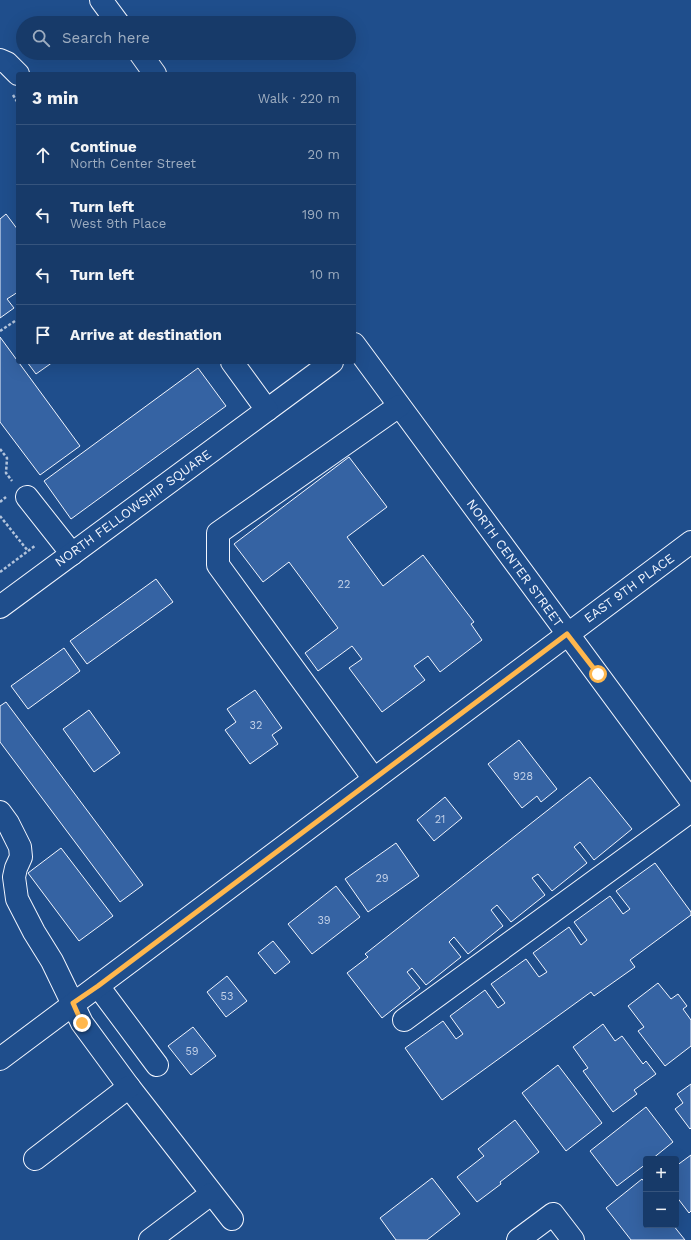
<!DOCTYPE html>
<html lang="en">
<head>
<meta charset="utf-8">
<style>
	:root { --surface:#173a69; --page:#20416f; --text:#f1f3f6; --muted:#9eadc0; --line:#36547d }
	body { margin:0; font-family:"Work Sans",sans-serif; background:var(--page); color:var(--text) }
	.controls { position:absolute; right:12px; bottom:12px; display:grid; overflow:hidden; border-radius:4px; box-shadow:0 4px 16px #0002 }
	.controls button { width:36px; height:36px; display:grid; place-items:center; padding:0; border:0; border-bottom:1px solid var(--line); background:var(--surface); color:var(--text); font:20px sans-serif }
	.stop { position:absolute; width:12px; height:12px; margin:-9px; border:3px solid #ffb74d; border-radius:50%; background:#fff }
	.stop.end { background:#ffb74d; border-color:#fff; box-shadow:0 1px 4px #0008 }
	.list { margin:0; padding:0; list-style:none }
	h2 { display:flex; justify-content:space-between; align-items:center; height:52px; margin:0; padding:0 16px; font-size:17px }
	h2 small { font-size:13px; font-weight:400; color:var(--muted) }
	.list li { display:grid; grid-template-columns:26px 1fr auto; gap:12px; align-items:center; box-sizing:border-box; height:60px; padding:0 16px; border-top:1px solid var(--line) }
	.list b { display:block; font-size:15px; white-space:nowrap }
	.list p { margin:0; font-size:13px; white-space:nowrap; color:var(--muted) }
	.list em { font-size:13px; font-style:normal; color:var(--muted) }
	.icon { flex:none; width:22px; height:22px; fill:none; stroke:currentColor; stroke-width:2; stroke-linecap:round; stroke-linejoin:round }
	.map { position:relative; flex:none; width:691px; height:1240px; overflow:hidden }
	.search { position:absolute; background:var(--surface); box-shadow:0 4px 16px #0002; left:16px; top:16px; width:340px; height:44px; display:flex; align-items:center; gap:10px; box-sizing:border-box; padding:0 14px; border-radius:22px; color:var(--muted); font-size:15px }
	.panel { position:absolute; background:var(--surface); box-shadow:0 4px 16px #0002; left:16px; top:72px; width:340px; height:292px; border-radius:4px }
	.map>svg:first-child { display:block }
	.building { fill:#3563a3; stroke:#f2f6ff }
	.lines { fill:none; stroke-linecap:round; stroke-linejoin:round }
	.minor-casing { stroke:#f2f6ff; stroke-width:24 }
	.path { stroke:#b3c4dc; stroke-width:2.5; stroke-dasharray:3 2; stroke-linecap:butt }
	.minor { stroke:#1f4e8c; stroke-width:22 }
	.route { stroke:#ffb74d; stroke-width:5 }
	.labels { text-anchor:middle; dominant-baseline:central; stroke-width:3; stroke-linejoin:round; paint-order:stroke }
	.number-label { font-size:11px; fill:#c3d1e8 }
	.street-label { font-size:13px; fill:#f2f6ff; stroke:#1f4e8c }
</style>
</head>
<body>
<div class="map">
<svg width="691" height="1240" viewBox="0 0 691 1240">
	<rect width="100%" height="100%" fill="#1f4e8c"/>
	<g class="building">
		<path d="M6,214L18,230V292L7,299L14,308L0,318V219Z"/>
		<path d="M0,337L80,446L40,475L0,422Z"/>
		<path d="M27,362H53L36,374Z"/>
		<path d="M198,368L226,406L71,519L44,481Z"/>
		<path d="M349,457L387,507L347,537L383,586L423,555L474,622L471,624L482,640L440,672L428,656L414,666L425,680L382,712L349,668L362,659L352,646L318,671L305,653L338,628L289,562L263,582L234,544Z"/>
		<path d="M156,579L173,602L87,664L70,641Z"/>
		<path d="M64,648L80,671L28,709L11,686Z"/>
		<path d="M255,690L282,728L272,735L278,744L250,764L225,730L236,722L227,709Z"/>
		<path d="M6,702L143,885L120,902L0,742V706Z"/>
		<path d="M89,710L120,753L94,772L63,729Z"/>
		<path d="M519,740L557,789L541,802L537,796L522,808L488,764Z"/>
		<path d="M590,777L632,829L594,860L580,842L574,847L587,863L552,891L538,874L532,878L545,895L511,922L497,905L491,910L503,926L468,954L454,937L449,942L461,957L426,985L412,968L407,972L420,988L382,1018L347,973L368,957L365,954Z"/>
		<path d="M445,797L462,818L434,841L417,820Z"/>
		<path d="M396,843L419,876L368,912L345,879Z"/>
		<path d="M61,848L113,916L79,941L28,873Z"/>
		<path d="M655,863L691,912V915L630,960L635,967L594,996L591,992L442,1100L405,1048L443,1021L456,1039L463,1034L450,1016L485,990L498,1008L505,1003L491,984L526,959L539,977L547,972L533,953L569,927L581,945L587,940L574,922L610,896L623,914L630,909L616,891Z"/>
		<path d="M336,886L360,917L312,954L288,924Z"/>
		<path d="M273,941L290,962L275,974L258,953Z"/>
		<path d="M227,976L247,1001L226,1017L207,992Z"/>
		<path d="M658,983L671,999L678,994L687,1006L683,1009L691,1020V1046L665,1066L638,1031L644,1027L628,1006Z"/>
		<path d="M603,1024L615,1041L622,1036L643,1064L646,1061L656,1074L634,1090L637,1094L613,1112L583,1071L588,1068L573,1047Z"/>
		<path d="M193,1027L216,1056L191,1075L168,1046Z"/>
		<path d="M558,1065L602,1123L566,1151L522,1093Z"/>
		<path d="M691,1084V1128L690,1129L675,1109L683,1103L677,1094Z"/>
		<path d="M646,1107L673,1142L652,1159H646V1164L617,1186L590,1151Z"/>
		<path d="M515,1120L539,1152L500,1182L501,1184L477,1202L457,1177L484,1156L478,1149Z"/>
		<path d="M691,1155V1211L689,1213L676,1196V1166Z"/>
		<path d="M432,1178L460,1214L427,1240H396L380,1218Z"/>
		<path d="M642,1179L646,1184V1225H673L685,1240H631L606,1208Z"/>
	</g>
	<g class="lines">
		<g class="minor-casing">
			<g id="minor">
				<path d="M101,0L118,23"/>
				<path d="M140,53L155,74"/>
				<path d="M0,60L7,63L18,74"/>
				<path d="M354,344L691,801"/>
				<path d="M267,410L332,362"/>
				<path d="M27,497L72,554"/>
				<path d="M0,607L267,410L232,362"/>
				<path d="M374,779L218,565V533L399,406"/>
				<path d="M0,812L8,823L20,847L21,857L16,868L14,877L17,899L34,932L52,961L82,1023L129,1087L232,1219"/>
				<path d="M98,986L157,1065"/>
				<path d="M404,1020L691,811"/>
				<path d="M0,1059L691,542"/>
				<path d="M35,1159L129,1087"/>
				<path d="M150,1240L211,1194"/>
				<path d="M518,1240L553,1214L573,1240"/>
			</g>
		</g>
		<g class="path">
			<path d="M13,95L18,103"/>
			<path d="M0,331L18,319"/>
			<path d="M0,449L7,458L6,473L12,481"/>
			<path d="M0,502L6,497"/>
			<path d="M0,516L28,551"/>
			<path d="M0,572L36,545"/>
		</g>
		<use href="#minor" class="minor"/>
	</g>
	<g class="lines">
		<path class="route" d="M82,1023L73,1003L98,986L567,634L598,674"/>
	</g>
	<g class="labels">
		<g class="number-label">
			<text x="344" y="584">22</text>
			<text x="256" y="725">32</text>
			<text x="523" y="776">928</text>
			<text x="440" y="819">21</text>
			<text x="382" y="878">29</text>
			<text x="324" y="920">39</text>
			<text x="227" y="996">53</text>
			<text x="192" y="1051">59</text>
		</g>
		<g class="street-label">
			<text transform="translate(133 508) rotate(-36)">NORTH FELLOWSHIP SQUARE</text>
			<text transform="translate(515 563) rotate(54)">NORTH CENTER STREET</text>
			<text transform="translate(629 588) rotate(-36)">EAST 9TH PLACE</text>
		</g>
	</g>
</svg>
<div class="controls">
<button>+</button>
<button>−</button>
</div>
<div class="stop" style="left:598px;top:674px"></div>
<div class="stop end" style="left:82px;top:1023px"></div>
<div class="search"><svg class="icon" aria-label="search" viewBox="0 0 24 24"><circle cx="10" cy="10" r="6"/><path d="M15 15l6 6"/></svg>Search here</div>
<section class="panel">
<h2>3 min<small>Walk · 220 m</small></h2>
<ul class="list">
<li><svg class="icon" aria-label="ahead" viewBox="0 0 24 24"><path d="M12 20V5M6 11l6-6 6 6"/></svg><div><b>Continue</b><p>North Center Street</p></div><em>20 m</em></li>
<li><svg class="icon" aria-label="left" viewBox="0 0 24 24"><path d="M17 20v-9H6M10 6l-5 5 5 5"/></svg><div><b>Turn left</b><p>West 9th Place</p></div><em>190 m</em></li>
<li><svg class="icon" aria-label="left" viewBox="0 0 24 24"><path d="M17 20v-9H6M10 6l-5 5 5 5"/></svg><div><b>Turn left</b></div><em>10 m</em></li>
<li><svg class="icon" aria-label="arrive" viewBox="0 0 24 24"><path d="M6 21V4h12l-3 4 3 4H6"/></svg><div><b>Arrive at destination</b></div></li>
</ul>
</section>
</div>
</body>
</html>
